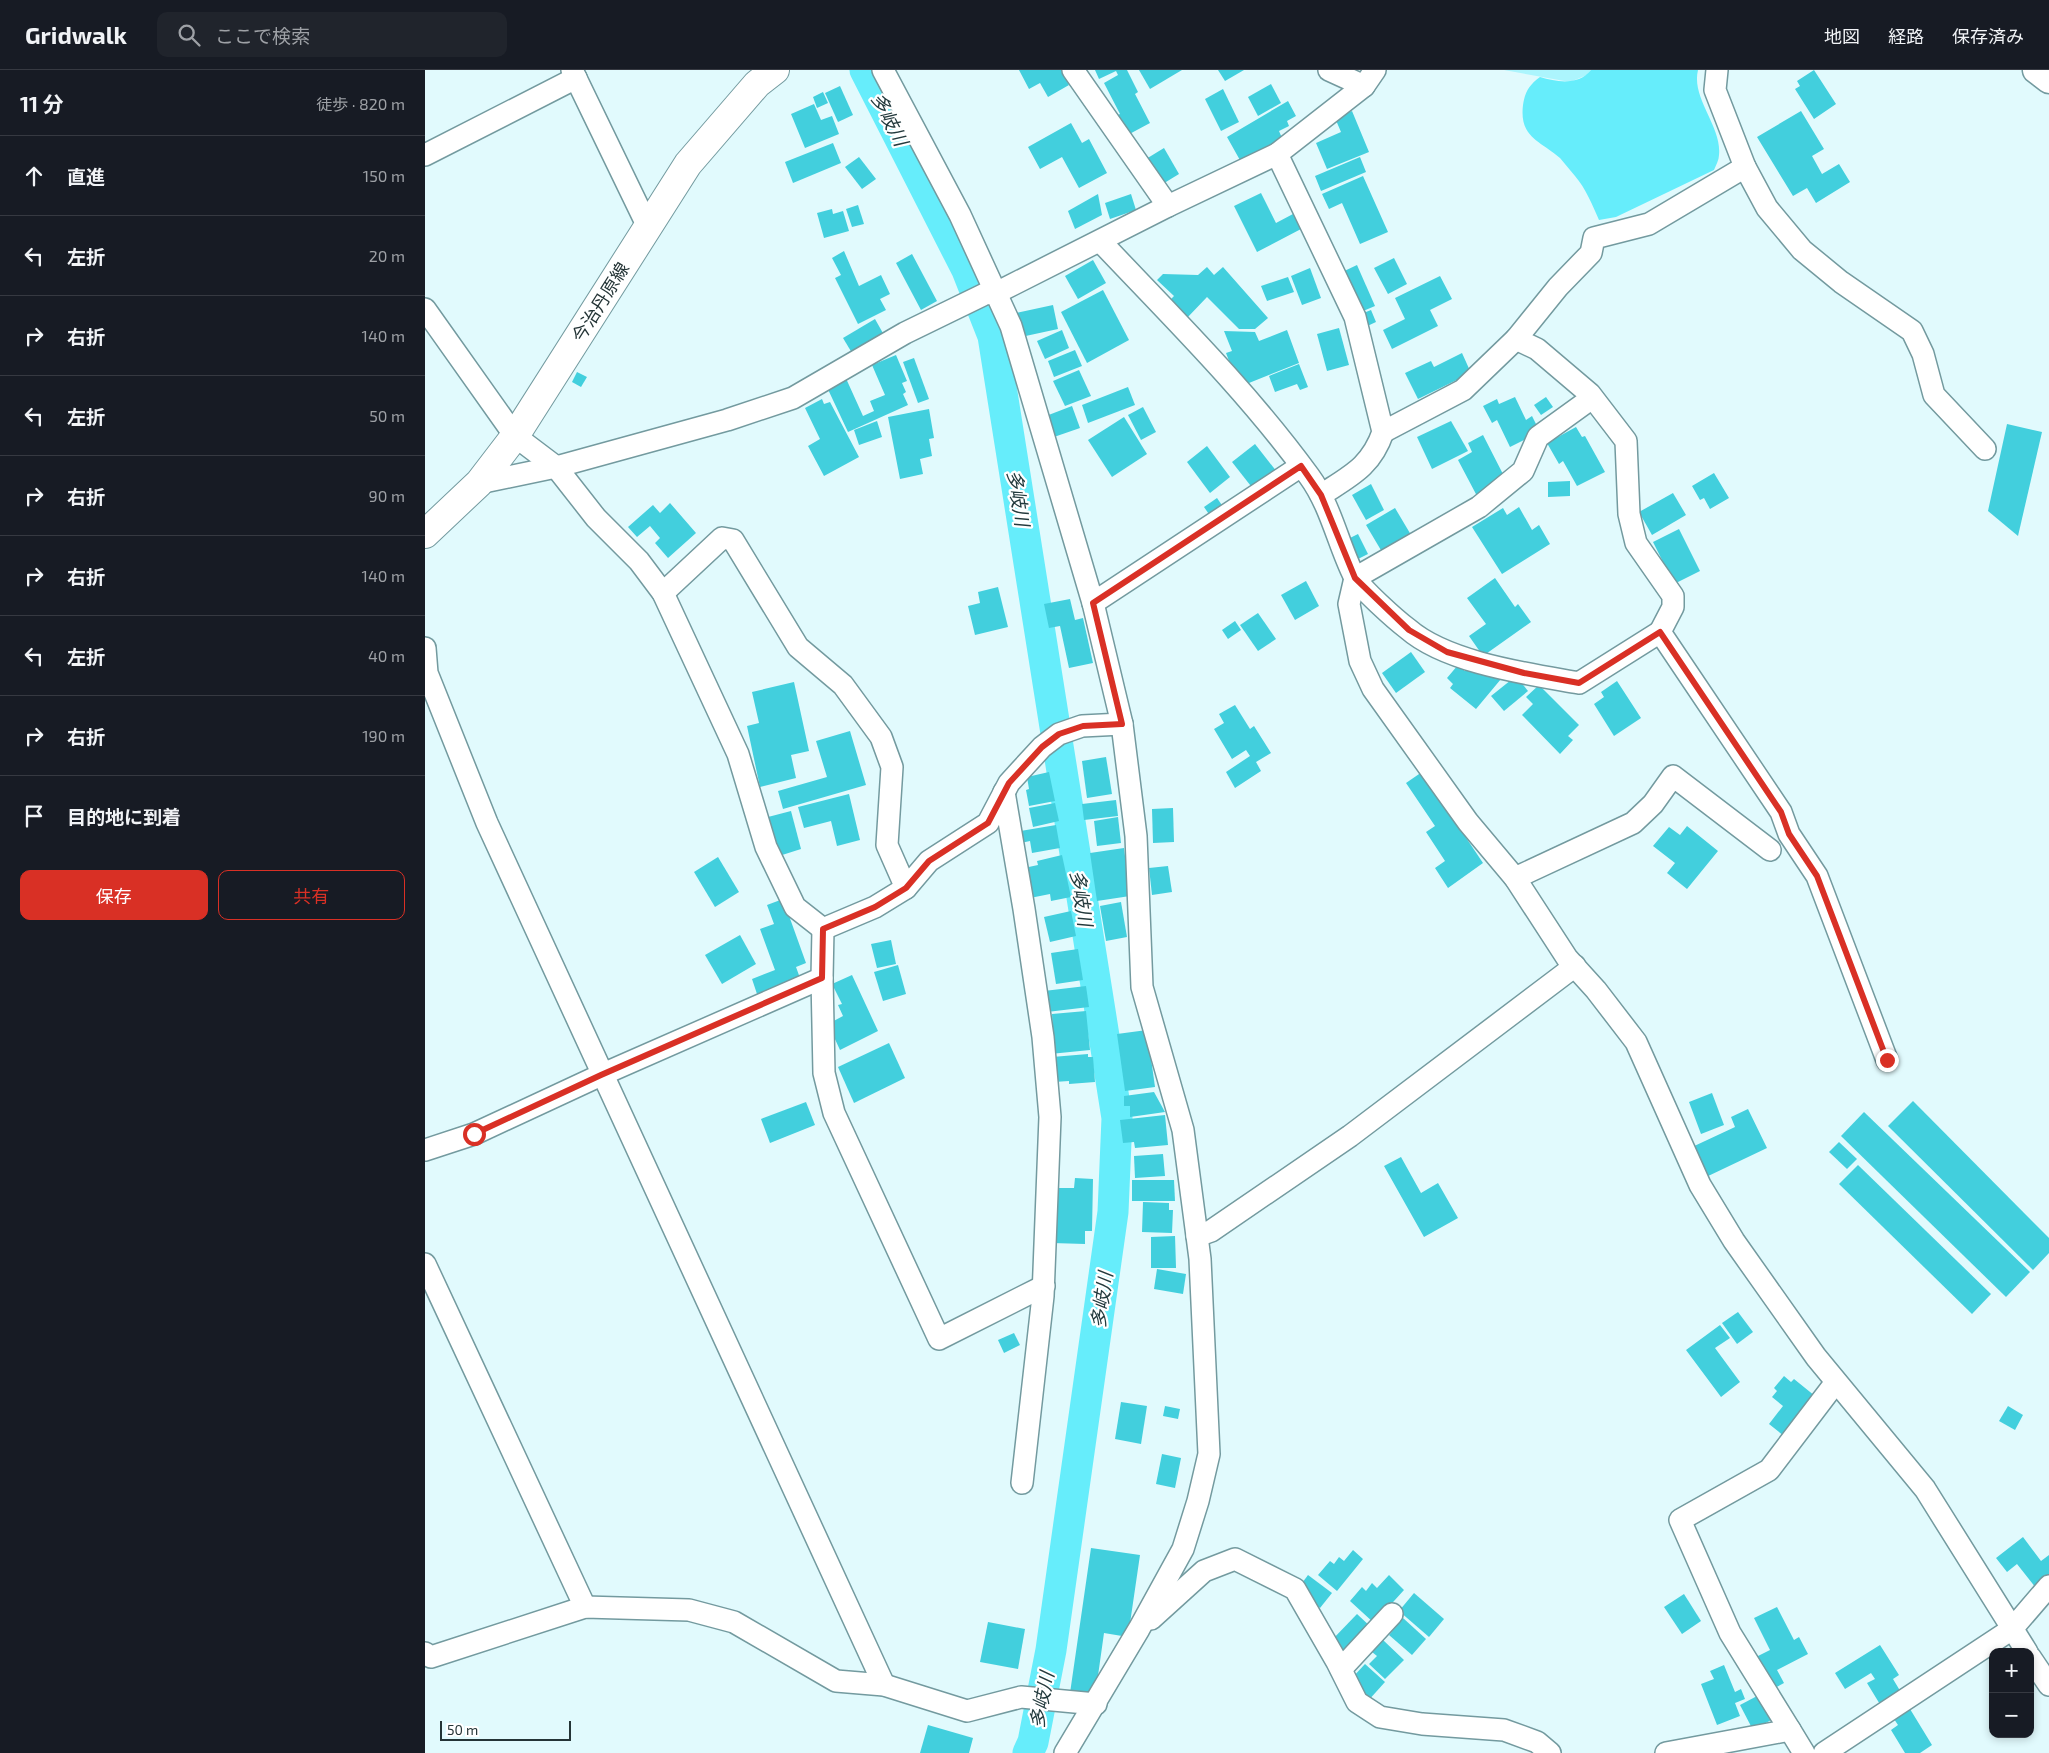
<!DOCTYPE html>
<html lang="ja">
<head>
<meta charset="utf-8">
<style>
	:root { --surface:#171b24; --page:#20242c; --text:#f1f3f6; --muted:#9ea1a6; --line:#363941; --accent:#d93025 }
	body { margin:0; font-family:"Exo 2","Noto Sans JP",sans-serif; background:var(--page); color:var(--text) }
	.controls { position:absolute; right:15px; bottom:15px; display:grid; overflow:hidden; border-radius:10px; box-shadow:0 2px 8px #0003 }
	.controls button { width:45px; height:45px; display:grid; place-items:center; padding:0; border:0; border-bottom:1px solid var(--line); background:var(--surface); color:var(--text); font:25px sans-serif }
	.scale { position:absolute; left:15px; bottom:12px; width:131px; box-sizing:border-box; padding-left:5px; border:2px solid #243436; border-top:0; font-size:14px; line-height:18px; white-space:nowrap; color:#243436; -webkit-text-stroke:4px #fff; paint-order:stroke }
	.stop { position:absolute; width:15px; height:15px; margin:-11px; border:4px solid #d93025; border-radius:50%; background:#fff }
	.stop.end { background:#d93025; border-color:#fff; box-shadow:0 1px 5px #0008 }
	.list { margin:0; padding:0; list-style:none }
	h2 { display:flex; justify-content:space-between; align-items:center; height:65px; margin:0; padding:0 20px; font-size:21px }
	h2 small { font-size:16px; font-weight:400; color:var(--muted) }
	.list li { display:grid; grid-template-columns:32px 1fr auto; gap:15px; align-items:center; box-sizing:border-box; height:80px; padding:0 20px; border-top:1px solid var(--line) }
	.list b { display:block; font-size:19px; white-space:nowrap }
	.list em { font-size:16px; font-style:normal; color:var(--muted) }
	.actions { display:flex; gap:10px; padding:15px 20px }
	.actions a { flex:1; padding:11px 0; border:1px solid var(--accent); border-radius:10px; text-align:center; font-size:18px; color:var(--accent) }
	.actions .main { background:var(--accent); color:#fff }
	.icon { flex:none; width:28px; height:28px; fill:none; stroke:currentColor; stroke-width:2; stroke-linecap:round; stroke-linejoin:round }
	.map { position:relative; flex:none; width:1624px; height:1683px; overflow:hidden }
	header { display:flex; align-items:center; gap:30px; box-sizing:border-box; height:70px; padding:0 25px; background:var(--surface); border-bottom:1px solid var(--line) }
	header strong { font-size:24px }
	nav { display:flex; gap:28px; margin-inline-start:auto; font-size:18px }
	.search { width:350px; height:45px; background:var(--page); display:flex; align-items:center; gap:12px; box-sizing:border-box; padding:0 18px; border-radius:10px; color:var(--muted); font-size:19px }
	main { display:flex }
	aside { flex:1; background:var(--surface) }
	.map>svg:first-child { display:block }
	.green { fill:#acf5fd }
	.water { fill:#66edfb }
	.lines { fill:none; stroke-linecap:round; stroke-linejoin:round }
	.river { stroke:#66edfb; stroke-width:31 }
	.building { fill:#42cfdd }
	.minor-casing { stroke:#739a9f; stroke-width:24 }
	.tertiary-casing { stroke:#739a9f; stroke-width:29 }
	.secondary-casing { stroke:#739a9f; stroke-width:30 }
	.minor { stroke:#fff; stroke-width:21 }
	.tertiary { stroke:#fff; stroke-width:26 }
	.secondary { stroke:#fff; stroke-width:28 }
	.route { stroke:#d93025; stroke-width:6 }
	.labels { text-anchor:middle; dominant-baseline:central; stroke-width:4.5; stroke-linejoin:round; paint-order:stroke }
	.street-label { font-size:18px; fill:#243436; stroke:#fff }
	.water-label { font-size:19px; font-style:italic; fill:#233a3d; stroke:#fff }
</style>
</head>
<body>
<header>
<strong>Gridwalk</strong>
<div class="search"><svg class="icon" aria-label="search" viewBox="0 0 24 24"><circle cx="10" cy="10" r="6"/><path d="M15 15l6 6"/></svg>ここで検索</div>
<nav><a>地図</a><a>経路</a><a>保存済み</a></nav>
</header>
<main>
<aside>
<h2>11 分<small>徒歩 · 820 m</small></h2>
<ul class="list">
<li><svg class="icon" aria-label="ahead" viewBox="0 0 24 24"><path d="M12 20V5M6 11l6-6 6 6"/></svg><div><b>直進</b></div><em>150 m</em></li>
<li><svg class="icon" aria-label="left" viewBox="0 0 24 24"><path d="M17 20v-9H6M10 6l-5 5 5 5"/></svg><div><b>左折</b></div><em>20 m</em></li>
<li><svg class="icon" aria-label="right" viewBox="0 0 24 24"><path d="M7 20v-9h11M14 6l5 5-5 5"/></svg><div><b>右折</b></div><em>140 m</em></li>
<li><svg class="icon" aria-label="left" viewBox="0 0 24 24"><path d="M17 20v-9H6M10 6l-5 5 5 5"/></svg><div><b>左折</b></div><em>50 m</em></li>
<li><svg class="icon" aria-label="right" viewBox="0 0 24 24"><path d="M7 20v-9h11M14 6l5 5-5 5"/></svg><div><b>右折</b></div><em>90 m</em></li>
<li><svg class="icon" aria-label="right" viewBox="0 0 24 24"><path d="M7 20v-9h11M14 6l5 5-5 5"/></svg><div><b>右折</b></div><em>140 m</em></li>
<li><svg class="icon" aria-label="left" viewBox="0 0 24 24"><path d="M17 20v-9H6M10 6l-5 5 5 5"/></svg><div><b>左折</b></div><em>40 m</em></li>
<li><svg class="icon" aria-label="right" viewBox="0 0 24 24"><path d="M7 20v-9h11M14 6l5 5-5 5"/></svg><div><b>右折</b></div><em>190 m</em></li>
<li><svg class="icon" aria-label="arrive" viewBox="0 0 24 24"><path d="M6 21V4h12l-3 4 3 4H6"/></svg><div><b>目的地に到着</b></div></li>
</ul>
<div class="actions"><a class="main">保存</a><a>共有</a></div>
</aside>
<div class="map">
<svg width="1624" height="1683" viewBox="0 0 1624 1683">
	<rect width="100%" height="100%" fill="#e1fafd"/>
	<path class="green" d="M1079,0H1166L1162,5L1145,12Z"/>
	<path class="water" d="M1166,0H1273C1266,29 1297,56 1294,85C1294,90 1291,95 1289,100L1191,147L1174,150C1167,134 1161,119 1150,106C1145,100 1140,94 1135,88C1116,71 1094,68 1098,35C1100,22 1104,15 1115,7C1132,12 1153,16 1166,0Z"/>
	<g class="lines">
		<path class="river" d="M440,0L542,200L568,266L692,1048L688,1142L626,1580L608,1672L603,1683"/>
	</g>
	<g class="building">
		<path d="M594,0H636L644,15L623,27L615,13L604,19Z"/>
		<path d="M670,0H702L713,22L710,24L725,53L697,68L687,48L695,44L679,13L693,5L691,1L674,9Z"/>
		<path d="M714,0H757L725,19Z"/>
		<path d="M793,0H819L800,11Z"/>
		<path d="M1389,0L1411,34L1389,49L1370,19L1375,16L1372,11Z"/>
		<path d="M846,14L856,33L833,46L823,27Z"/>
		<path d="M415,16L428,45L413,52L400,23Z"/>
		<path d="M798,19L814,52L796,61L780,29Z"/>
		<path d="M398,22L403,33L392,38L388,27Z"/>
		<path d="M863,31L871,46L862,51L864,56L854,61L857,68L816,92L802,67Z"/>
		<path d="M389,34L396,50L407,46L414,64L380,78L366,44Z"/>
		<path d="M927,41L944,82L902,99L891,73L916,62L910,48Z"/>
		<path d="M1376,41L1399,79L1387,86L1397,104L1414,94L1425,112L1391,133L1382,118L1368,126L1332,67Z"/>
		<path d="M646,53L657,73L664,69L682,103L654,118L637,87L615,99L603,77Z"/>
		<path d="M408,73L416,93L368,113L360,92Z"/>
		<path d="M739,78L754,104L736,115L721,89Z"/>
		<path d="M434,87L451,109L437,119L420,97Z"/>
		<path d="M935,87L941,102L896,121L890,106Z"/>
		<path d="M938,106L963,162L935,174L917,133L904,139L897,124Z"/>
		<path d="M836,123L851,153L868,144L876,159L832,182L809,136Z"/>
		<path d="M673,124L677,145L650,159L643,141Z"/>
		<path d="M706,124L711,140L685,149L680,133Z"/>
		<path d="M433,135L439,154L427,157L421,139Z"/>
		<path d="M407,139L408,144L418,141L424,161L399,168L392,143Z"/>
		<path d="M419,181L434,216L456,205L465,224L455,229L461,240L433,254L410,208L416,205L407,188Z"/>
		<path d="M487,184L512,231L496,240L471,193Z"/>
		<path d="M969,188L982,214L963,224L949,198Z"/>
		<path d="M668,190L681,213L653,229L640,206Z"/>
		<path d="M932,195L950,236L931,244L913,204Z"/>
		<path d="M782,197L789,205L798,197L843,248L830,259H814L782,227L762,248L744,231L749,226L732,210L738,204L773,205Z"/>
		<path d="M885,198L896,228L877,235L866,206Z"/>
		<path d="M1015,206L1027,229L1005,240L1013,256L967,279L958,260L980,249L970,228Z"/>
		<path d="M863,207L869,222L842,231L836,216Z"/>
		<path d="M678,220L704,270L662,293L636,242Z"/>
		<path d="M628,235L633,259L596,267L591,243Z"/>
		<path d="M946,240L951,252L936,259L931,246Z"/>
		<path d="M450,249L459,265L427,283L418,268Z"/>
		<path d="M914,258L924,295L902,301L892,264Z"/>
		<path d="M637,260L644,278L620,289L612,271Z"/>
		<path d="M862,260L874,293L814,317L801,283L807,281L799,261L830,262L834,271Z"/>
		<path d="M650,280L657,296L629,307L623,291Z"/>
		<path d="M1037,283L1046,303L993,329L980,303L1006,291L1009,297Z"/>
		<path d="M471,285L482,311L477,313L481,322L478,324L483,335L423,362L400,313L419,304L438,346L449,341L445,331L460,325L447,295Z"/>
		<path d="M489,288L504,329L493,333L478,292Z"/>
		<path d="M874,294L883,317L875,320L872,314L850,322L844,306Z"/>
		<path d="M654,300L666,326L640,336L628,311Z"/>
		<path d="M152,302L162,307L156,317L147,312Z"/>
		<path d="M703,317L710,335L663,353L657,335Z"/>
		<path d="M1090,327L1101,350L1107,346L1115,362L1085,377L1072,350L1067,353L1058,336L1072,329L1074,334Z"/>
		<path d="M1121,327L1128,337L1116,345L1109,335Z"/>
		<path d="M397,329L399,334L405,332L434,387L399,406L383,376L395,369L380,338Z"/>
		<path d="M647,336L655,358L629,367L621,346Z"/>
		<path d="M718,337L731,362L716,370L703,345Z"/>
		<path d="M504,339L509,368L504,369L507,386L495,389L498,404L475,409L463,347Z"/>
		<path d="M699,347L722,384L687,407L663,370Z"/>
		<path d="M452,351L457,367L434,375L429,360Z"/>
		<path d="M1026,351L1043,381L1007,399L992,367Z"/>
		<path d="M1582,354L1617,362L1593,466L1563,441Z"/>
		<path d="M1151,357L1157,367L1160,366L1180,402L1152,416L1138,391L1134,394L1122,373Z"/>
		<path d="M1058,365L1081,410L1052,426L1033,390L1047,382L1043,373Z"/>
		<path d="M830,374L852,402L829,420L807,392Z"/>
		<path d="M782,376L805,407L785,423L762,392Z"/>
		<path d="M1289,403L1304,428L1285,439L1279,428L1275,430L1267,416Z"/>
		<path d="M1145,411V426L1123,427V412Z"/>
		<path d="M946,414L959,440L941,450L927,425Z"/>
		<path d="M1248,423L1261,445L1227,465L1214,442Z"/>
		<path d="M792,428L801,441L788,450L779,437Z"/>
		<path d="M245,433L271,463L243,488L230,473L235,468L225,456L212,467L203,457L228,435L235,443Z"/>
		<path d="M1094,437L1107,460L1114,455L1125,474L1077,504L1047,457L1078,438L1082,445Z"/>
		<path d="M970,438L989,470L960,487L941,455Z"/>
		<path d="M1254,459L1275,501L1249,514L1228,472Z"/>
		<path d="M933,464L943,484L929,491L919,471Z"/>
		<path d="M1070,508L1090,537L1093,534L1106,552L1058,586L1044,566L1061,554L1042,528Z"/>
		<path d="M881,511L894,536L870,550L856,525Z"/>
		<path d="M573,517L583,557L550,565L543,536L555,533L553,522Z"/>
		<path d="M645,529L650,550L658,548L668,593L644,598L635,556L624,558L619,534Z"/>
		<path d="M833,543L851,569L833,581L815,555Z"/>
		<path d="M810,551L816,560L803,569L797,560Z"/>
		<path d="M986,582L1000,602L971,623L957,603Z"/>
		<path d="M1033,595L1040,601L1045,595L1076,609L1051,639L1025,618L1028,614L1022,608Z"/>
		<path d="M1091,606L1103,621L1079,641L1066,626Z"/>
		<path d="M1192,611L1216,648L1189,666L1169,634L1179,627L1176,622Z"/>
		<path d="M369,612L384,681L366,685L371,708L335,717L322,656L334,653L327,622Z"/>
		<path d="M1114,615L1154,655L1143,666L1148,670L1135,684L1097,645L1108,634L1101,627Z"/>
		<path d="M810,635L825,659L829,656L846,683L831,692L836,701L810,718L801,702L825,686L821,680L807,689L789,659L799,653L794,644Z"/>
		<path d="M425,661L441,715L358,739L353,721L402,707L391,671Z"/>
		<path d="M681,687L687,724L662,728L657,691Z"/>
		<path d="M624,702L630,731L604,736L601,720L604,719L602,707Z"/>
		<path d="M997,702L1058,793L1023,818L1010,798L1020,791L1001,762L1010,756L981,713Z"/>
		<path d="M424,724L435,770L412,776L406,751L379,758L373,737Z"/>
		<path d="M691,730L693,746L659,750L657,734Z"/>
		<path d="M630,733L634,751L608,757L604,738Z"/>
		<path d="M748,738L749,772L728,773L727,739Z"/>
		<path d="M366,741L376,779L354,786L343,747Z"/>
		<path d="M693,747L696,773L672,776L669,751Z"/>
		<path d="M631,755L635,778L607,783L605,771L591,774L589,762Z"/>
		<path d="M1262,756L1293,781L1262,819L1242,803L1250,793L1228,776L1244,757L1255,765Z"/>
		<path d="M699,778L705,826L672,831L665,783Z"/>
		<path d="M637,785L646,827L626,831L625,824L605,828L599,798L613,795L612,791Z"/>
		<path d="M293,787L314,822L290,837L269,802Z"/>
		<path d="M743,796L747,822L727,825L724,798Z"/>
		<path d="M358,829L381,893L371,897L375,908L332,924L327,909L350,900L335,859L349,854L342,835Z"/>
		<path d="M696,832L702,867L681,871L675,836Z"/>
		<path d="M646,841L651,866L625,872L619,847Z"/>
		<path d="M315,865L331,894L297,914L280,885Z"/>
		<path d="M466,870L471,894L452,898L446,874Z"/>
		<path d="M653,879L658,910L631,914L626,883Z"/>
		<path d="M473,895L481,924L458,931L449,902Z"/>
		<path d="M427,905L453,961L415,980L403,954L418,946L413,935L417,934L407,914Z"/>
		<path d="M661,916L664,937L622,942L619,921Z"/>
		<path d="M661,941L665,980L625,984L628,967L627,944Z"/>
		<path d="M722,960L730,1017L700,1021L692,964Z"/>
		<path d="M464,973L480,1008L429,1033L413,997Z"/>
		<path d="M663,984V987H668L670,1012L644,1014V1011L629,1012L627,987Z"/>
		<path d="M729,1022L740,1042L705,1047V1036H699V1026Z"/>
		<path d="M1287,1023L1299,1055L1276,1064L1264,1032Z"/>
		<path d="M1488,1031L1624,1168V1183L1608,1200L1463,1056Z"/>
		<path d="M381,1032L390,1055L345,1073L336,1049Z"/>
		<path d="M1323,1039L1342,1078L1279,1108L1265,1078L1310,1057L1306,1047Z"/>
		<path d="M1439,1042L1605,1202L1581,1227L1416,1066Z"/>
		<path d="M740,1045L743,1075L710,1078L709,1072L698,1073L695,1050Z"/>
		<path d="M1414,1072L1432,1089L1422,1099L1404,1082Z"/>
		<path d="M738,1084L740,1106L710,1108L709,1086Z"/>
		<path d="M976,1087L996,1123L1013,1113L1033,1148L999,1167L959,1096Z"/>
		<path d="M1433,1095L1566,1224L1547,1244L1414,1114Z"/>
		<path d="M650,1108L668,1109L667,1161H660V1174L627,1173L629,1118H649Z"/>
		<path d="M707,1110H749L750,1131H707Z"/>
		<path d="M718,1132L744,1133V1140H748L747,1163L717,1162Z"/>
		<path d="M750,1166L751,1198H726V1167Z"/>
		<path d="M732,1199L761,1204L758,1224L729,1219Z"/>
		<path d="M1313,1242L1328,1262L1312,1274L1297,1253Z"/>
		<path d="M1295,1255L1305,1268L1290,1278L1315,1312L1296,1327L1261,1280Z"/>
		<path d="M589,1263L595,1275L579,1283L573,1270Z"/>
		<path d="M1359,1306L1366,1312L1369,1309L1390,1326L1359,1366L1344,1354L1358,1336L1347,1327L1352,1321L1349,1318Z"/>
		<path d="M696,1332L722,1336L716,1374L690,1369Z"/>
		<path d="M740,1336L755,1339L753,1349L738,1346Z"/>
		<path d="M1583,1336L1598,1345L1590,1360L1574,1351Z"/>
		<path d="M737,1384L756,1388L750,1418L731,1414Z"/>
		<path d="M1598,1467L1616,1491L1624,1485V1508L1611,1518L1592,1494L1582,1502L1571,1488Z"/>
		<path d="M666,1478L715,1485L703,1567L679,1563L670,1627L645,1623Z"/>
		<path d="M928,1480L938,1489L912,1521L893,1505L905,1491L909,1494L914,1487L919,1491Z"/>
		<path d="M883,1505L907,1523L895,1538L872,1520Z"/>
		<path d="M964,1505L979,1520L949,1553L925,1531L937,1517L941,1521L947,1513L952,1518Z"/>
		<path d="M989,1523L1019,1549L1004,1567L974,1541Z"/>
		<path d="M1259,1524L1276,1551L1257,1564L1239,1537Z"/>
		<path d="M1352,1537L1369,1570L1374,1567L1383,1584L1352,1600L1359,1613L1344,1621L1327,1589L1345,1580L1329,1548Z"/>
		<path d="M932,1544L947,1558L922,1586L906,1571Z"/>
		<path d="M978,1548L1001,1569L987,1585L964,1565Z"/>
		<path d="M563,1552L600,1559L593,1599L555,1592Z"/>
		<path d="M958,1570L979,1590L960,1609L944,1594L952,1586L947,1582Z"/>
		<path d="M1455,1575L1474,1605L1468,1609L1477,1624L1456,1636L1442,1613L1450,1609L1446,1603L1420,1619L1410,1603Z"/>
		<path d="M940,1594L960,1612L942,1632L927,1608Z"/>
		<path d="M1299,1595L1310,1622L1316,1619L1320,1629L1310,1633L1315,1646L1292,1655L1276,1614L1289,1609L1285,1601Z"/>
		<path d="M1334,1625L1348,1649L1328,1660L1315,1635Z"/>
		<path d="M1485,1639L1507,1675L1495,1683H1480L1466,1660L1473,1655L1469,1649Z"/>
		<path d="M503,1655L548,1668L544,1683H495Z"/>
	</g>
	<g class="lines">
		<g class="minor-casing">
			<g id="minor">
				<path d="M147,0L223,157"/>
				<path d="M458,0L535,145L586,256L668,533L697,654L711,766L717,917L758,1060L775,1189L784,1384L773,1431L758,1479L714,1559L640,1683"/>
				<path d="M648,0L743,136"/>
				<path d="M904,0L939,16"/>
				<path d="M852,84L930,247L958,362C946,397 925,406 896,425"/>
				<path d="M0,85L151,8"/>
				<path d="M1320,97L1342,138L1377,180L1416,212L1487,261L1498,284L1509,325L1560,379"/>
				<path d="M676,172C748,248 823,322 884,406C906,436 913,474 929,506C935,518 971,550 983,559C1022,593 1104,604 1154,613L1235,562L1356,742L1364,764L1392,806L1462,990"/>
				<path d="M0,239L90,366L131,397L171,448L214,491L238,523L313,684L341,777L370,837L398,859"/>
				<path d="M1091,269L1112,279L1165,324L1201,371L1204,444L1211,473L1248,526V537L1235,562"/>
				<path d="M1167,328L1113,367L1098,401L1054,437L930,508L924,534L935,591L948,619L1043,752L1090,808L1142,888L1171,920L1211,972L1275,1115L1309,1171L1391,1287L1500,1419L1602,1582"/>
				<path d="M958,362L1038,320L1091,269L1133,217L1166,183L1169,168L1224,154L1320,97L1290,20L1292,0"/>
				<path d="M54,413L131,397L302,350L368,328L480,263L560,224L573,222L743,136L852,84L939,16L950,0"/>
				<path d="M238,523L297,468L308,470L373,577L418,615L456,667L467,697L462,775L481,818"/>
				<path d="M668,533L876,396"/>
				<path d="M0,578L2,603L62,753L459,1615"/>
				<path d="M579,722L599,839L618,967L625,1047L618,1226L597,1413"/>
				<path d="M1090,808L1208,753L1228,734L1248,706L1345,780"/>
				<path d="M398,859L450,837L481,818L504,791L563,753L584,713L617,677L634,664L657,656L697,654"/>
				<path d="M397,908L399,1003L409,1043L514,1269L619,1216"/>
				<path d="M0,1080L49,1064L176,1005L397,908L398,859"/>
				<path d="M772,1166L786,1161L925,1066L1150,896"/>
				<path d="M0,1194L160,1537"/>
				<path d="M726,1549L779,1501L810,1489L870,1519L912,1592L932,1632L955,1647L997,1654L1079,1660L1112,1672L1125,1683"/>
				<path d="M0,1583L6,1587L160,1537L264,1540L309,1552L411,1611L459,1615L542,1641L596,1627L671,1634"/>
				<path d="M1605,1587L1624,1615"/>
				<path d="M916,1599L967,1544"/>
				<path d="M1365,1660L1305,1563L1255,1450L1344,1400L1411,1312"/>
				<path d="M1241,1683L1365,1660L1379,1683"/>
				<path d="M1399,1683L1587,1559L1624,1516"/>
			</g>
		</g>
		<g class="tertiary-casing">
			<path id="tertiary" d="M1611,0L1624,10"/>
		</g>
		<g class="secondary-casing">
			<path id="secondary" d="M0,464L54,413L90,366L263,94L332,14L350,0"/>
		</g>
		<use href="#minor" class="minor"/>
		<use href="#tertiary" class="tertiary"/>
		<use href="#secondary" class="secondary"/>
	</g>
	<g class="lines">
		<path class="route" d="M49,1064L176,1005L397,908L398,859L450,837L481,818L504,791L563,753L584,713L617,677L634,664L658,656L697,654L668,533L876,396L896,425L930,508L984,560L1022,582L1099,603L1154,613L1235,562L1356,742L1364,764L1392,806L1462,990"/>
	</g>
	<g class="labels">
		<g class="street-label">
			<text transform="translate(175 232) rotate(-58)">今治丹原線</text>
		</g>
		<g class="water-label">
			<text transform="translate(465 49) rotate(63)">多岐川</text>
			<text transform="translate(594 428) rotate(81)">多岐川</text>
			<text transform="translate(657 828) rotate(81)">多岐川</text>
			<text transform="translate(676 1230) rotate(-82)">多岐川</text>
			<text transform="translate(616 1630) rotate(-79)">多岐川</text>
		</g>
	</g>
</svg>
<div class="controls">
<button>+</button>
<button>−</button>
</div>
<div class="scale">50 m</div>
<div class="stop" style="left:49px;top:1064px"></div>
<div class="stop end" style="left:1462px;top:990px"></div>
</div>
</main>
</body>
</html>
